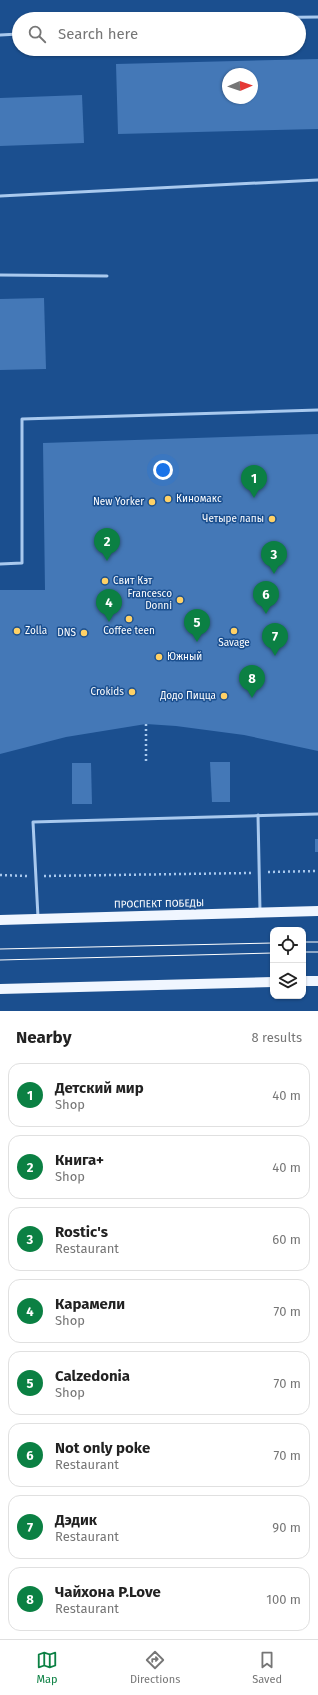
<!DOCTYPE html>
<html lang="en">
<head>
<meta charset="utf-8">
<style>
	:root { --surface:#fff; --page:#f6f6f6; --text:#222; --muted:#767676; --line:#e0e0e0; --accent:#0b8043 }
	body { margin:0; font-family:"Fira Sans",sans-serif; background:var(--page); color:var(--text) }
	.controls { position:absolute; right:12px; bottom:12px; display:grid; overflow:hidden; border-radius:8px; box-shadow:0 1px 3px #0004 }
	.controls button { width:36px; height:36px; display:grid; place-items:center; padding:0; border:0; border-bottom:1px solid var(--line); background:var(--surface); color:var(--text); font:20px sans-serif }
	.compass { position:absolute; left:222px; top:68px; width:36px; height:36px; border-radius:50%; background:var(--surface); box-shadow:0 1px 3px #0004; rotate:88deg }
	.you { position:absolute; left:163px; top:470px; width:14px; height:14px; margin:-10px; border:3px solid #fff; border-radius:50%; background:#1a73e8; box-shadow:0 0 0 6px #1a73e833 }
	.badge { display:grid; place-items:center; width:26px; height:26px; border-radius:50%; background:var(--accent); color:#fff; font-size:13px; font-weight:700 }
	.pin { position:absolute; translate:-50% -33px; filter:drop-shadow(0 1px 2px #0008) }
	.pin::after { content:''; position:absolute; top:21px; width:14px; height:12px; background:inherit; clip-path:polygon(0 0,100% 0,50% 100%) }
	.list { margin:0; padding:0; list-style:none }
	h2 { display:flex; justify-content:space-between; align-items:center; height:52px; margin:0; padding:0 16px; font-size:17px }
	h2 small { font-size:13px; font-weight:400; color:var(--muted) }
	.list li { display:grid; grid-template-columns:26px 1fr auto; gap:12px; align-items:center; box-sizing:border-box; height:64px; margin:0 8px 8px; padding:0 8px; border:1px solid var(--line); border-radius:12px }
	.list b { display:block; font-size:15px; white-space:nowrap }
	.list p { margin:0; font-size:13px; white-space:nowrap; color:var(--muted) }
	.list em { font-size:13px; font-style:normal; color:var(--muted) }
	.icon { flex:none; width:22px; height:22px; fill:none; stroke:currentColor; stroke-width:2; stroke-linecap:round; stroke-linejoin:round }
	.map { position:relative; flex:none; width:318px; height:1011px; overflow:hidden }
	.search { position:absolute; background:var(--surface); box-shadow:0 1px 3px #0004; left:12px; right:12px; top:12px; height:44px; display:flex; align-items:center; gap:10px; box-sizing:border-box; padding:0 14px; border-radius:22px; color:var(--muted); font-size:15px }
	.sheet { height:628px; background:var(--surface) }
	nav { display:flex; justify-content:space-around; align-items:center; box-sizing:border-box; height:56px; border-top:1px solid var(--line); background:var(--surface); font-size:11px; color:var(--muted) }
	nav a { display:grid; justify-items:center; gap:2px }
	nav .on { color:var(--accent) }
	.map>svg:first-child { display:block }
	.building { fill:#4478b7; fill-rule:evenodd }
	.lines { fill:none; stroke-linecap:round; stroke-linejoin:round }
	.path { stroke:#a9c9ee; stroke-width:2.5; stroke-dasharray:2 3; stroke-linecap:butt }
	.lane { stroke:#a9c9ee; stroke-width:3 }
	.primary { stroke:#f0f6ff; stroke-width:10 }
	.tram { stroke:#fff; stroke-width:1 }
	.poi-dot { fill:#ffd166; stroke:#1b4f8f; stroke-width:1.5 }
	.labels { text-anchor:middle; dominant-baseline:central; stroke-width:3; stroke-linejoin:round; paint-order:stroke }
	.poi-label { font-size:10px; fill:#fff; stroke:#1b4f8f; text-anchor:end }
	.street-label { font-size:10px; fill:#fff; stroke:#1b4f8f }
</style>
</head>
<body>
<div class="map">
<svg width="318" height="1011" viewBox="0 0 318 1011">
	<rect width="100%" height="100%" fill="#1b4f8f"/>
	<g class="building">
		<path d="M318,59V129L118,134L116,64ZM228,74H252V98H228Z"/>
		<path d="M82,95L84,143L0,146V98Z"/>
		<path d="M44,298L46,369L0,370V299Z"/>
		<path d="M318,434V751L244,735L176,726L146,724L66,737L0,754V590H45L43,443Z"/>
		<path d="M210,762H230V802H212Z"/>
		<path d="M72,763H91L92,804H72Z"/>
		<rect x="315" y="839" width="3" height="13"/>
	</g>
	<g class="lines">
		<g class="path">
			<path d="M146,724V761"/>
			<path d="M268,872L318,871"/>
			<path d="M0,875L27,876"/>
			<path d="M44,876L251,873"/>
		</g>
		<g class="lane">
			<path d="M122,19L318,17"/>
			<path d="M0,35L19,34"/>
			<path d="M0,196L318,180"/>
			<path d="M0,275L107,276"/>
			<path d="M0,564L22,563V419L318,410"/>
			<path d="M258,815L260,911"/>
			<path d="M38,917L33,822L318,814"/>
		</g>
		<g class="primary">
			<path d="M0,920L318,911"/>
			<path d="M303,981H318"/>
			<path d="M0,989L273,982"/>
		</g>
		<g class="tram">
			<path d="M303,942H318"/>
			<path d="M0,949L273,943"/>
			<path d="M303,952H318"/>
			<path d="M0,960L273,953"/>
		</g>
	</g>
	<g class="poi-dot">
		<circle cx="168" cy="499" r="4"/>
		<circle cx="152" cy="502" r="4"/>
		<circle cx="272" cy="519" r="4"/>
		<circle cx="105" cy="581" r="4"/>
		<circle cx="180" cy="600" r="4"/>
		<circle cx="129" cy="619" r="4"/>
		<circle cx="17" cy="631" r="4"/>
		<circle cx="234" cy="631" r="4"/>
		<circle cx="84" cy="633" r="4"/>
		<circle cx="159" cy="657" r="4"/>
		<circle cx="132" cy="692" r="4"/>
		<circle cx="224" cy="696" r="4"/>
	</g>
	<g class="labels">
		<g class="poi-label">
			<text x="176" y="499" text-anchor="start">Киномакс</text>
			<text x="144" y="502">New Yorker</text>
			<text x="264" y="519">Четыре лапы</text>
			<text x="113" y="581" text-anchor="start">Свит Кэт</text>
			<text x="172" y="594">Francesco<tspan x="172" dy="12">Donni</tspan></text>
			<text x="25" y="631" text-anchor="start">Zolla</text>
			<text x="129" y="631" text-anchor="middle">Coffee teen</text>
			<text x="76" y="633">DNS</text>
			<text x="234" y="643" text-anchor="middle">Savage</text>
			<text x="167" y="657" text-anchor="start">Южный</text>
			<text x="124" y="692">Crokids</text>
			<text x="216" y="696">Додо Пицца</text>
		</g>
		<g class="street-label">
			<text transform="translate(159 904) rotate(-1)">ПРОСПЕКТ ПОБЕДЫ</text>
		</g>
	</g>
</svg>
<div class="controls">
<button><svg class="icon" aria-label="locate" viewBox="0 0 24 24"><circle cx="12" cy="12" r="6"/><path d="M12 2v4M12 18v4M2 12h4M18 12h4"/></svg></button>
<button><svg class="icon" aria-label="layers" viewBox="0 0 24 24"><path d="M12 4l9 5-9 5-9-5zM3 14l9 5 9-5"/></svg></button>
</div>
<svg class="compass" viewBox="-18 -18 36 36"><path d="M0-13l5 13h-10z" fill="#e53935"/><path d="M0 13l5-13h-10z" fill="#767676"/></svg>
<div class="you"></div>
<div class="pin badge" style="left:254px;top:498px">1</div>
<div class="pin badge" style="left:107px;top:561px">2</div>
<div class="pin badge" style="left:274px;top:574px">3</div>
<div class="pin badge" style="left:109px;top:622px">4</div>
<div class="pin badge" style="left:197px;top:642px">5</div>
<div class="pin badge" style="left:266px;top:614px">6</div>
<div class="pin badge" style="left:275px;top:656px">7</div>
<div class="pin badge" style="left:252px;top:698px">8</div>
<div class="search"><svg class="icon" aria-label="search" viewBox="0 0 24 24"><circle cx="10" cy="10" r="6"/><path d="M15 15l6 6"/></svg>Search here</div>
</div>
<section class="sheet">
<h2>Nearby<small>8 results</small></h2>
<ul class="list">
<li><span class="badge">1</span><div><b>Детский мир</b><p>Shop</p></div><em>40 m</em></li>
<li><span class="badge">2</span><div><b>Книга+</b><p>Shop</p></div><em>40 m</em></li>
<li><span class="badge">3</span><div><b>Rostic's</b><p>Restaurant</p></div><em>60 m</em></li>
<li><span class="badge">4</span><div><b>Карамели</b><p>Shop</p></div><em>70 m</em></li>
<li><span class="badge">5</span><div><b>Calzedonia</b><p>Shop</p></div><em>70 m</em></li>
<li><span class="badge">6</span><div><b>Not only poke</b><p>Restaurant</p></div><em>70 m</em></li>
<li><span class="badge">7</span><div><b>Дэдик</b><p>Restaurant</p></div><em>90 m</em></li>
<li><span class="badge">8</span><div><b>Чайхона P.Love</b><p>Restaurant</p></div><em>100 m</em></li>
</ul>
</section>
<nav>
<a class="on"><svg class="icon" aria-label="map" viewBox="0 0 24 24"><path d="M3 6l6-2 6 2 6-2v14l-6 2-6-2-6 2zM9 4v14M15 6v14"/></svg>Map</a>
<a><svg class="icon" aria-label="directions" viewBox="0 0 24 24"><path d="M12 3l9 9-9 9-9-9zM9 14v-3h6M13 9l2 2-2 2"/></svg>Directions</a>
<a><svg class="icon" aria-label="saved" viewBox="0 0 24 24"><path d="M7 4h10v16l-5-4-5 4z"/></svg>Saved</a>
</nav>
</body>
</html>
